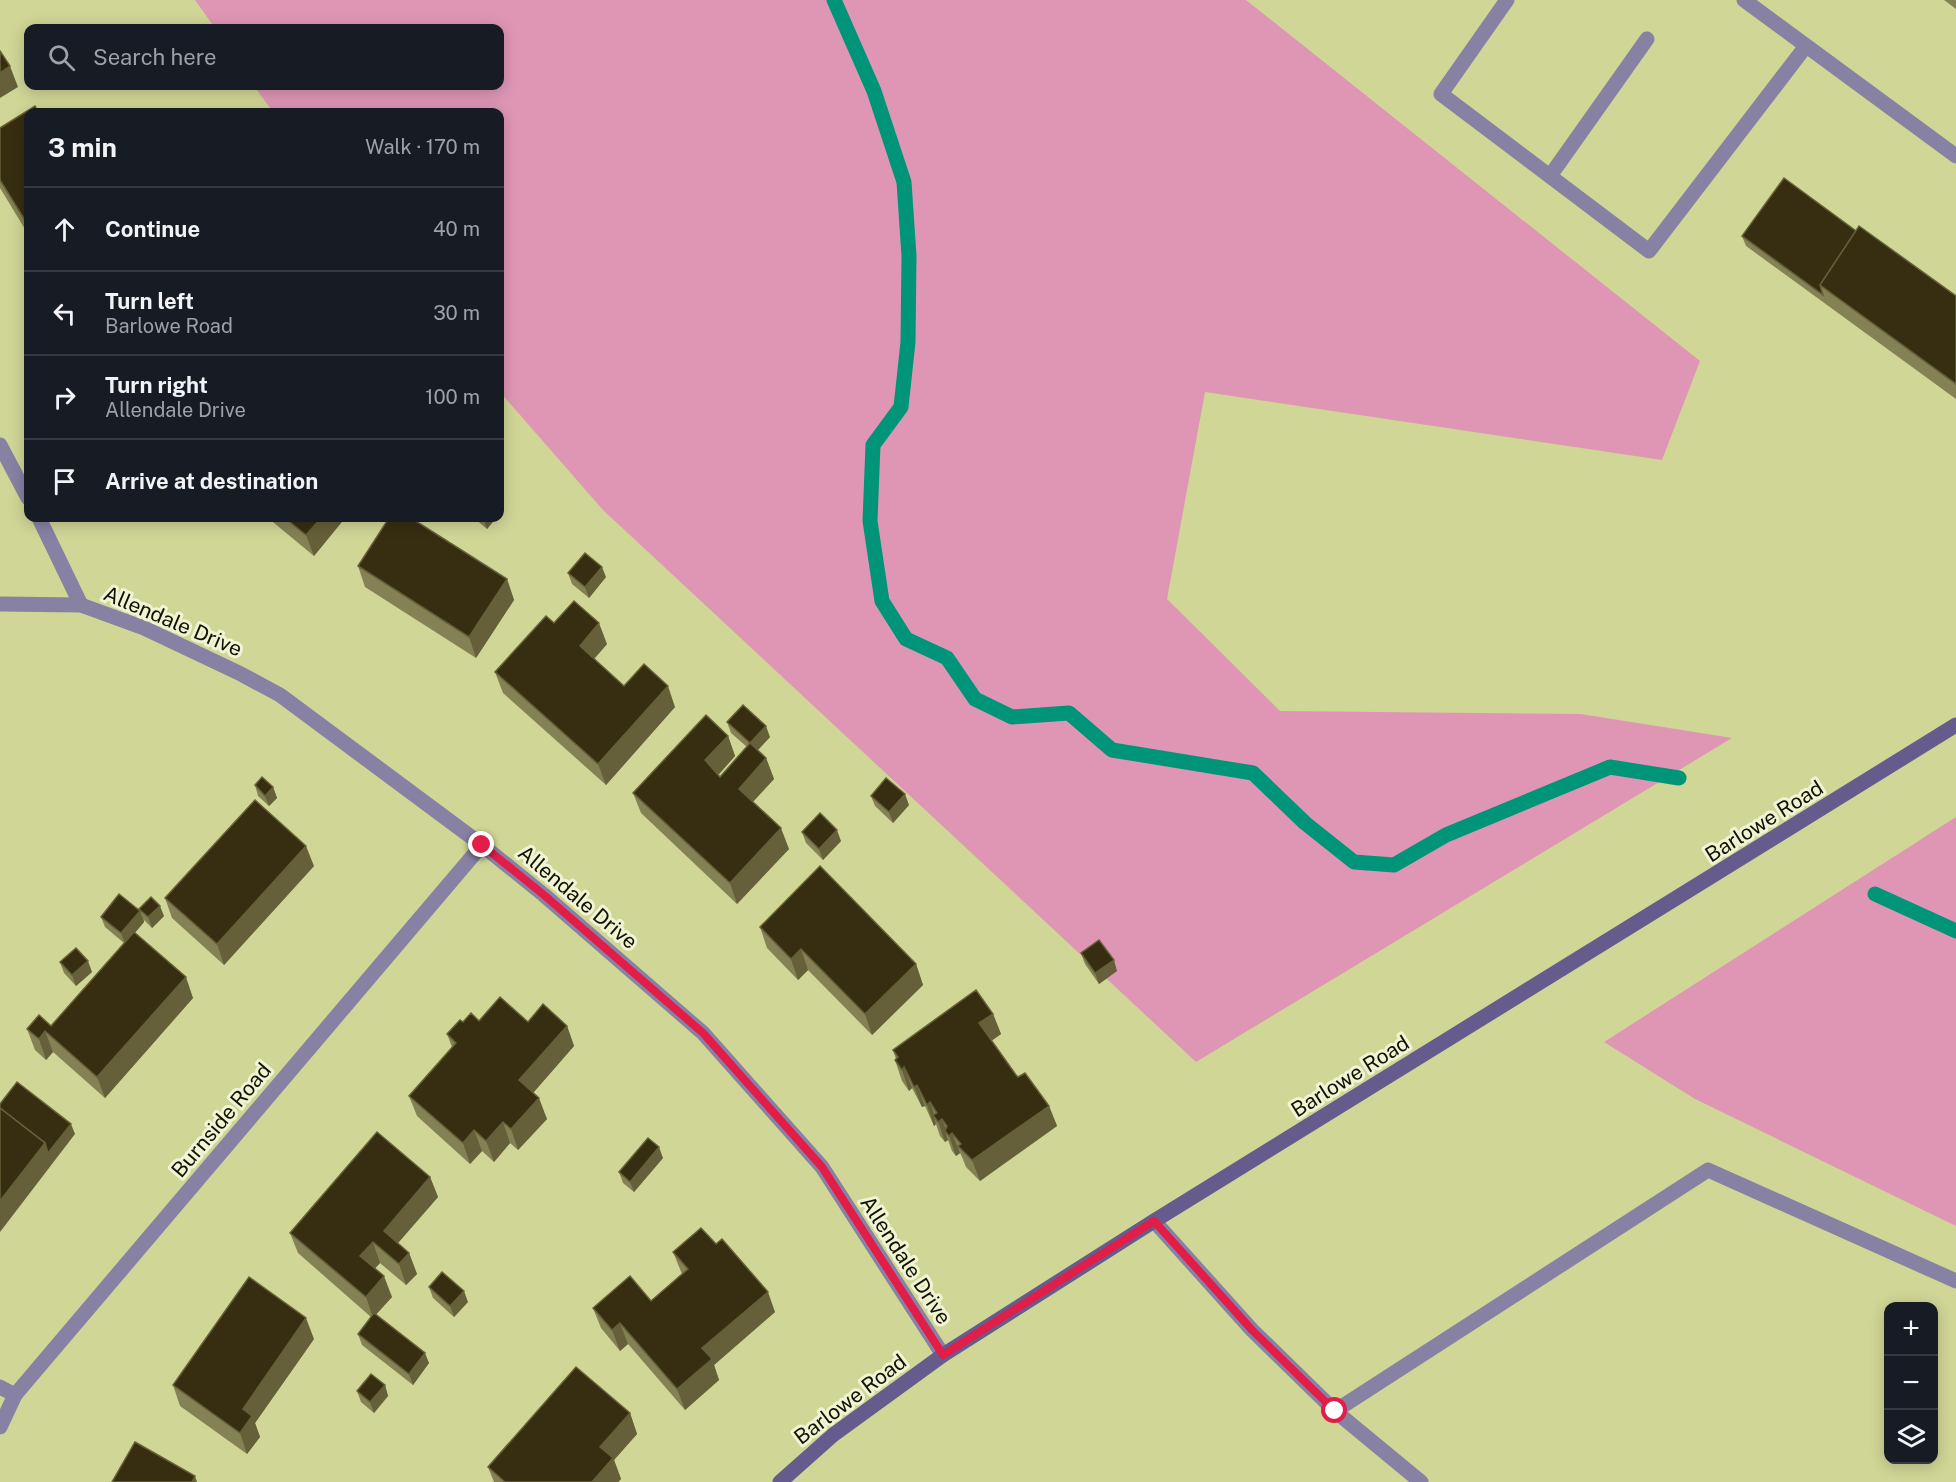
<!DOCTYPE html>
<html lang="en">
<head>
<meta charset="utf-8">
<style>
	:root { --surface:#171b24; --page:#242831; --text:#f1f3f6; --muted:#9ea1a6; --line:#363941 }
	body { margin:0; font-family:"Public Sans",sans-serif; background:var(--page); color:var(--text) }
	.controls { position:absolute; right:18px; bottom:18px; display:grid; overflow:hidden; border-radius:12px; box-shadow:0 3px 15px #0003 }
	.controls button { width:54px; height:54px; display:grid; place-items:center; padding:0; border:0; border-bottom:2px solid var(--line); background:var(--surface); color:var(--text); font:30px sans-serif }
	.stop { position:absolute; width:18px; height:18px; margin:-14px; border:4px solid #e11d48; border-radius:50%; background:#fff }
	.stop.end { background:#e11d48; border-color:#fff; box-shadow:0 2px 6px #0008 }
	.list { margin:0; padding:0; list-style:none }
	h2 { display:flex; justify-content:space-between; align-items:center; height:78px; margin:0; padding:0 24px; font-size:26px }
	h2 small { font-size:20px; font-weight:400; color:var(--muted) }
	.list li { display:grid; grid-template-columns:39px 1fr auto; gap:18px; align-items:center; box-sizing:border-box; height:84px; padding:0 24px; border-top:2px solid var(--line) }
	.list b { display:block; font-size:22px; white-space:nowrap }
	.list p { margin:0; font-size:20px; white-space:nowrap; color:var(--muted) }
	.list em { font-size:20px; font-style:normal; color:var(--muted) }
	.icon { flex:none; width:33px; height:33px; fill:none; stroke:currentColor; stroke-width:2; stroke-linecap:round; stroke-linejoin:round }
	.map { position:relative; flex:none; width:1956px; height:1482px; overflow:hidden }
	.search { position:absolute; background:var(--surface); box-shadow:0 3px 15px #0003; left:24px; top:24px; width:480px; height:66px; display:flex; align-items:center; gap:15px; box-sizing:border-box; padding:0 21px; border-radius:12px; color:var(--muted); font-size:22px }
	.panel { position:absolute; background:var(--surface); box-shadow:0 3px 15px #0003; left:24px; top:108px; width:480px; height:414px; border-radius:12px }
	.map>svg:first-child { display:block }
	.green { fill:#df96b5 }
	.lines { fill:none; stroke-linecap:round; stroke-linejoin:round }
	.stream { stroke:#009578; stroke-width:15 }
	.lane { stroke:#8781a4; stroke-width:15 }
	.street { stroke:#8781a4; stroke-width:15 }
	.secondary { stroke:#655b8d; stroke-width:15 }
	.wall { fill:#848254 }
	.shaded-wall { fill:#656039 }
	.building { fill:#372e11; stroke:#656039; stroke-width:1.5 }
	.route { stroke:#e11d48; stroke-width:8 }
	.labels { text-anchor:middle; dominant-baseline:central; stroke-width:6; stroke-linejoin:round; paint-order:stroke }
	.street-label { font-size:21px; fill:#121300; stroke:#f0f4d4 }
</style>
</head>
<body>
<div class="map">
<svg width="1956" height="1482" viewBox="0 0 1956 1482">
	<rect width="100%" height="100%" fill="#d0d696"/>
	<g class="green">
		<path d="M195,0H1246L1700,361L1662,460L1205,392L1167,599L1280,711L1581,714L1732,738L1196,1062L603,510L500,392V112H273L254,86H500V28H215Z"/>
		<path d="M1956,817V1226L1695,1099L1604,1042Z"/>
	</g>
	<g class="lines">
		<g class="stream">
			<path d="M834,0L874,91L904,182L909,256L908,342L901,407L873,445L870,521L882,601L906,639L947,658L975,699L1012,717L1069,713L1112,750L1253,773L1305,823L1354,862L1394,865L1446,835L1610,767L1679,778"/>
			<path d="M1875,894L1956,931"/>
		</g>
		<g class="lane">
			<path d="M1507,0L1441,94L1649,251L1806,46"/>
			<path d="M1550,176L1647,39"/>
			<path d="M1154,1221L1252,1330L1335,1411L1421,1482"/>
			<path d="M1335,1411L1708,1170L1956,1281"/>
		</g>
		<g class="street">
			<path d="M1744,0L1956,156"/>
			<path d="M0,445L28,498"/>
			<path d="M39,518L81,605"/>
			<path d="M0,604L81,605L144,628L239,673L280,695L482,845L544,895L703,1033L822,1167L943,1355"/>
			<path d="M0,1387L15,1395"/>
			<path d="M0,1427L15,1395L482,845"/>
		</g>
		<path class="secondary" d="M780,1482L833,1435L943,1355L1154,1221L1956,725"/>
	</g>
	<g class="wall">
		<path d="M1944,0H1956V9Z"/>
		<path d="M28,112V234L0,188V128Z"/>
		<path d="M1856,231L1956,296V399L1746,246L1742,236Z"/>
		<path d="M268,518H345L314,556Z"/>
		<path d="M474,518H496L487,529Z"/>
		<path d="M358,566L507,579L514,600L476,658L365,587Z"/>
		<path d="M568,573L606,577L589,598L572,584Z"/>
		<path d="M554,623L607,644L594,659L624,686L675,707L606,785L503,693L495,672Z"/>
		<path d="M727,722L770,737L758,750L766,758L774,779L753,802L789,849L737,904L641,813L633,793L728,736L735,756L718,775L720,777L747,747L731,733Z"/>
		<path d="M255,785L273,787L277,798L269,806L258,796Z"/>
		<path d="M871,796L909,805L893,823L875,806Z"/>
		<path d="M802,832L841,841L823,860L806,843Z"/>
		<path d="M314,866L224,965L172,918L165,898Z"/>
		<path d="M140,911L164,916L152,928L144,920V922L135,933L193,998L105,1098L53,1052L46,1060L35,1050L27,1029L51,1026L124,943L105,927L101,917Z"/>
		<path d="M760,927L916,964L923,985L872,1035L808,970L798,980L767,948Z"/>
		<path d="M1081,953L1117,971L1099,984L1085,964Z"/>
		<path d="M60,962L92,972L76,986L64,973Z"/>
		<path d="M993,1014L1001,1034L991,1041L1016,1075L1049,1106L1057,1126L980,1181L966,1167L962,1157L960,1153L956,1156L952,1151L948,1140L945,1142L940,1136L936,1124L934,1126L925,1106L922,1107L912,1088L909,1091L902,1081L895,1060L896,1059L893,1050Z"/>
		<path d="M479,1021L528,1022L567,1026L574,1046L533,1093L547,1119L518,1150L510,1143L494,1162L482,1151L470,1164L417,1116L409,1096L452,1047L447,1034L463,1022Z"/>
		<path d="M663,1158L634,1192L623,1183L619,1172Z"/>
		<path d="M430,1177L438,1197L398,1243L409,1253L417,1274L406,1285L380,1263L375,1268L392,1297L376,1314L429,1363L413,1385L362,1345L358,1334L371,1317L298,1253L290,1233Z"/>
		<path d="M673,1252L775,1312L714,1365L719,1380L685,1410L628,1344L620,1351L601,1328L593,1308L651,1301L682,1274Z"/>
		<path d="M429,1287L468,1302L454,1317L433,1298Z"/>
		<path d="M314,1339L255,1423L260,1437L247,1454L180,1406L173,1385Z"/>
		<path d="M385,1385L388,1396L374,1413L361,1402L357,1391Z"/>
		<path d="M630,1413L637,1434L614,1460L621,1479L618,1482H494L488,1467Z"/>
	</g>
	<g class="shaded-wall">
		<path d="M10,66L18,87L0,98V73Z"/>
		<path d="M321,518H345L314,556L306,535Z"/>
		<path d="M483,518H496L487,529Z"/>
		<path d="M602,567L606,577L589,598L585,587Z"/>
		<path d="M507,579L514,600L476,658L469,637Z"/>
		<path d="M599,623L607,644L587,667L580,646Z"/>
		<path d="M668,686L675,707L606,785L598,764Z"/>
		<path d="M766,726L770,737L754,754L750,743Z"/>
		<path d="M728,736L735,756L713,781L705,760Z"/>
		<path d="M766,758L774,779L746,809L739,789Z"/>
		<path d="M273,787L277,798L269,806L265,796Z"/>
		<path d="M905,794L909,805L893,823L889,812Z"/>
		<path d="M781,828L789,849L737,904L730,883Z"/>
		<path d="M837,830L841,841L823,860L819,849Z"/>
		<path d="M306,846L314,866L224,965L217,944Z"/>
		<path d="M160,906L164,916L152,928L148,917Z"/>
		<path d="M140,911L144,922L125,944L121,933Z"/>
		<path d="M801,949L808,970L798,980L791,959Z"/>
		<path d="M1114,960L1117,971L1099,984L1095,973Z"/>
		<path d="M88,961L92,972L76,986L72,975Z"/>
		<path d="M916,964L923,985L872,1035L865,1014Z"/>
		<path d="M186,977L193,998L105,1098L97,1077Z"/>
		<path d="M993,1014L1001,1034L987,1044L979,1023Z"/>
		<path d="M567,1026L574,1046L526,1101L519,1080Z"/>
		<path d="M45,1031L53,1052L46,1060L39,1039Z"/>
		<path d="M904,1067L912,1088L909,1091L902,1070Z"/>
		<path d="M917,1085L925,1106L922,1107L914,1087Z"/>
		<path d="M539,1098L547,1119L518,1150L511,1129Z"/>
		<path d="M930,1102L936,1120L933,1115L936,1124L934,1126L927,1105Z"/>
		<path d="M1049,1106L1057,1126L980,1181L972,1160Z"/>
		<path d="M942,1119L948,1134L945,1131L948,1140L945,1142L938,1122Z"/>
		<path d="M503,1122L510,1143L494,1162L486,1141Z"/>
		<path d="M71,1124L75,1134L0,1232V1201L45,1143Z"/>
		<path d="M474,1130L482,1151L470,1164L463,1143Z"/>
		<path d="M952,1133L960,1153L956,1156L949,1136Z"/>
		<path d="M659,1147L663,1158L634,1192L630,1182Z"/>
		<path d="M430,1177L438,1197L391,1251L384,1231Z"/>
		<path d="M373,1242L380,1263L368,1276L360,1256Z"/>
		<path d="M409,1253L417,1274L406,1285L399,1264Z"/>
		<path d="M384,1276L392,1297L373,1318L366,1297Z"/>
		<path d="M464,1291L468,1302L454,1317L450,1306Z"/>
		<path d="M768,1292L775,1312L714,1365L719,1380L685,1410L677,1389L702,1348Z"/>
		<path d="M306,1318L314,1339L255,1423L260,1437L247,1454L240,1433L243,1409Z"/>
		<path d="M620,1323L628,1344L620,1351L612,1330Z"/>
		<path d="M425,1353L429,1363L413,1385L409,1374Z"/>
		<path d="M385,1385L388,1396L374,1413L370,1402Z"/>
		<path d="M630,1413L637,1434L614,1460L621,1479L618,1482H592L600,1447Z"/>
		<path d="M195,1476L197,1482H192Z"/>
	</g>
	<g class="building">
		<path d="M0,51L10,66L0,73Z"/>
		<path d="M35,106L38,112H28V225L0,180V128Z"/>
		<path d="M1784,178L1856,231L1820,285L1823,295L1742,236Z"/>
		<path d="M1859,226L1956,296V384L1820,285Z"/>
		<path d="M285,518H321L306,535Z"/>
		<path d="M389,518H411L507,579L469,637L358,566Z"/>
		<path d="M585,553L602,567L585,587L568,573Z"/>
		<path d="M574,601L599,623L580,646L624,686L644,664L668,686L598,764L495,672L546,616L554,623Z"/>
		<path d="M743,705L766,726L750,743L727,722Z"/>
		<path d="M706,715L728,736L705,760L720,777L750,743L766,758L739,789L781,828L730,883L633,793Z"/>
		<path d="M262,777L273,787L265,796L255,785Z"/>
		<path d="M886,778L905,794L889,812L871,796Z"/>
		<path d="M255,800L306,846L217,944L165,898Z"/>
		<path d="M820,813L837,830L819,849L802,832Z"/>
		<path d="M820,866L916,964L865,1014L801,949L791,959L760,927Z"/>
		<path d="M119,894L140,911L121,933L101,917Z"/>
		<path d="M151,897L160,906L148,917L139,909Z"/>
		<path d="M134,932L186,977L97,1077L45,1031L39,1039L27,1029L39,1015L51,1026Z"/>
		<path d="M1099,940L1114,960L1095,973L1081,953Z"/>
		<path d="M76,948L88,961L72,975L60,962Z"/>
		<path d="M976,990L993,1014L979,1023L1016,1075L1018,1077L1025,1073L1049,1106L972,1160L958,1146L961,1144L952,1133L949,1136L945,1131L947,1126L942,1119L938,1122L933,1115L937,1113L930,1102L927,1105L917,1085L914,1087L904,1067L902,1070L895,1060L898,1057L893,1050Z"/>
		<path d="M500,997L528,1022L543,1004L567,1026L519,1080L539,1098L511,1129L503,1122L486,1141L474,1130L463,1143L409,1096L456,1043L447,1034L460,1020L463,1022L471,1013L479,1021Z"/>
		<path d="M17,1082L71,1124L48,1153L45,1143L0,1108V1104Z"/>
		<path d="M0,1108L45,1143L0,1201Z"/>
		<path d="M377,1132L430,1177L384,1231L409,1253L399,1264L373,1242L360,1256L384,1276L366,1297L290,1233Z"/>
		<path d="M648,1138L659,1147L630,1182L619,1172Z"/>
		<path d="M701,1228L716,1244L722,1239L768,1292L702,1348L712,1359L677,1389L620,1323L612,1330L593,1308L630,1276L651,1301L688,1269L673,1252Z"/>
		<path d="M442,1272L464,1291L450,1306L429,1287Z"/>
		<path d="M249,1277L306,1318L243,1409L252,1416L240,1433L173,1385Z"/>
		<path d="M374,1313L425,1353L409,1374L358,1334Z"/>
		<path d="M576,1367L630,1413L600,1447L613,1458L592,1482H505L488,1467Z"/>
		<path d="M371,1374L385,1385L370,1402L357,1391Z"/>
		<path d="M135,1442L195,1476L192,1482H112Z"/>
	</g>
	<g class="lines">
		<path class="route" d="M482,845L544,895L703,1033L822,1167L943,1355L1154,1221L1252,1330L1335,1411"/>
	</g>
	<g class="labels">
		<g class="street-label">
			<text transform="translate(173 621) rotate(23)">Allendale Drive</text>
			<text transform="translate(1764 821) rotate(-32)">Barlowe Road</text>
			<text transform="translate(578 897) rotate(40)">Allendale Drive</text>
			<text transform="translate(1350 1076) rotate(-32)">Barlowe Road</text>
			<text transform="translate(221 1120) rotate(-50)">Burnside Road</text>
			<text transform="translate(906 1260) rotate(57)">Allendale Drive</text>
			<text transform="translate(850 1399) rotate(-37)">Barlowe Road</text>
		</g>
	</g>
</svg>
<div class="controls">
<button>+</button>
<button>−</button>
<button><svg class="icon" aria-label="layers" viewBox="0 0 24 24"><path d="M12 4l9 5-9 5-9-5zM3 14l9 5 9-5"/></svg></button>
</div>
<div class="stop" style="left:1335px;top:1411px"></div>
<div class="stop end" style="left:482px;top:845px"></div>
<div class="search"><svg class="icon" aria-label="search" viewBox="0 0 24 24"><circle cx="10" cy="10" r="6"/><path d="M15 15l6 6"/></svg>Search here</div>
<section class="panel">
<h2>3 min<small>Walk · 170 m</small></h2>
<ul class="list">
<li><svg class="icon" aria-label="ahead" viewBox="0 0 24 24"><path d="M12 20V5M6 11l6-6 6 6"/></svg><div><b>Continue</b></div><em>40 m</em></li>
<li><svg class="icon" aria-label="left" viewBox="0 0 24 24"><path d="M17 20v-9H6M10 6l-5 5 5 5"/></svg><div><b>Turn left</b><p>Barlowe Road</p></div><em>30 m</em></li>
<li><svg class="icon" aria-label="right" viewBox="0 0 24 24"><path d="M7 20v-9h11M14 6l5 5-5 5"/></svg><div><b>Turn right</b><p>Allendale Drive</p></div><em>100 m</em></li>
<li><svg class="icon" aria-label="arrive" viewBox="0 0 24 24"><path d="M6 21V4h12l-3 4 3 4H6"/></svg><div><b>Arrive at destination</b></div></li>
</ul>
</section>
</div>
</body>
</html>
